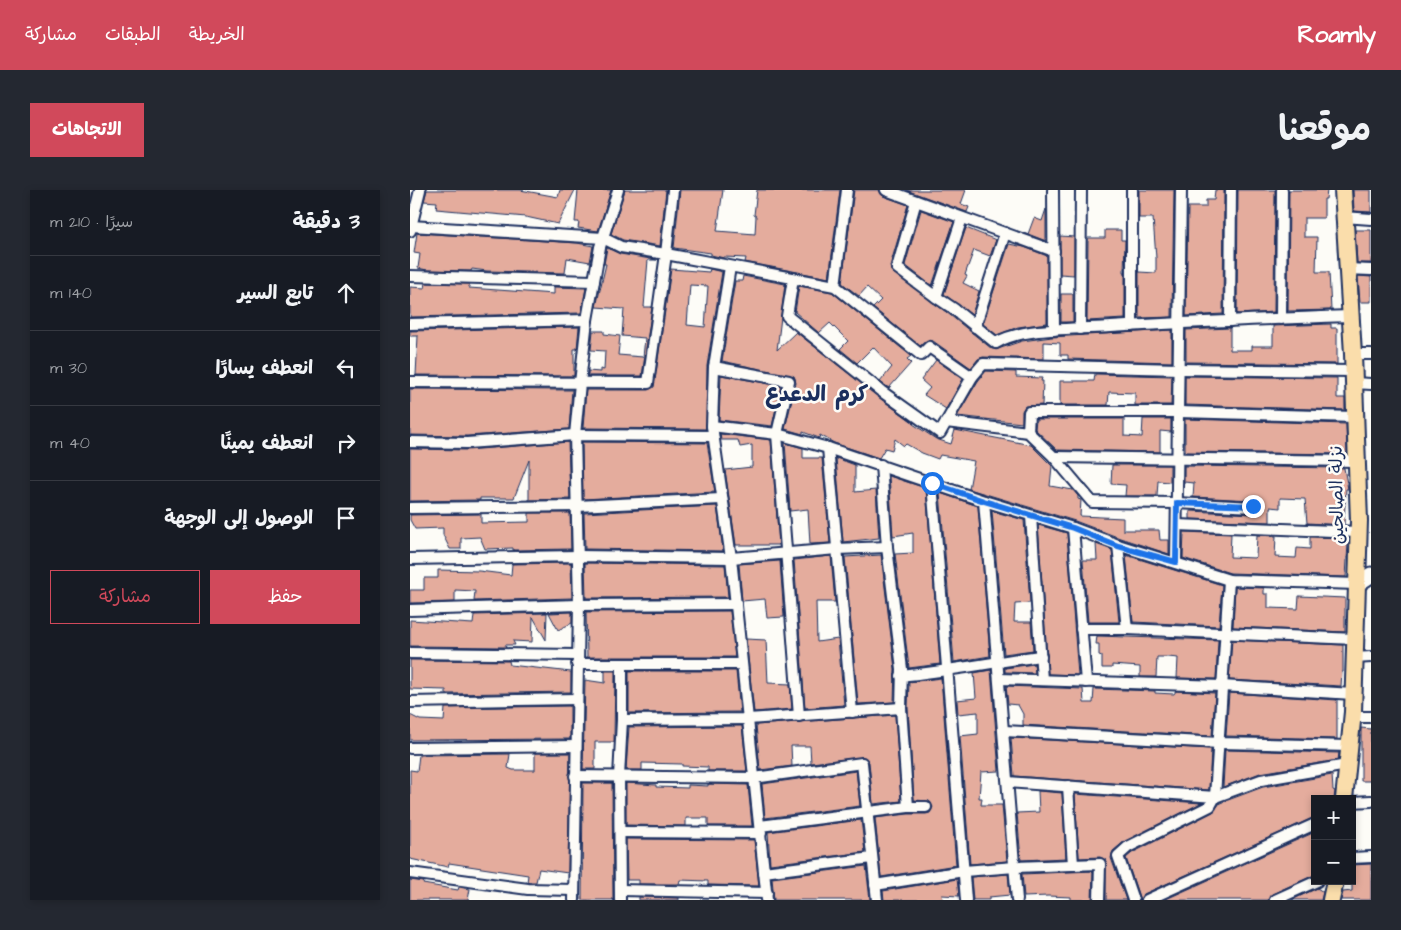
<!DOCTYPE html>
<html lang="ar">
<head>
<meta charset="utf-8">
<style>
	:root { --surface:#171b24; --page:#242831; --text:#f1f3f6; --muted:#9ea1a6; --line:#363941; --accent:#d1495b }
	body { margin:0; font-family:"Architects Daughter","Playpen Sans Arabic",sans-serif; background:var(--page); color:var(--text); direction:rtl }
	.controls { position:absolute; right:15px; bottom:15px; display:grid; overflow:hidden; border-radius:0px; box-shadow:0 2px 8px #0003 }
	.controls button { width:45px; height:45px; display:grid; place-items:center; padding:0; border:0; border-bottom:1px solid var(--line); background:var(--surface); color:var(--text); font:25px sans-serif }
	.stop { position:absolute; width:15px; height:15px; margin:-11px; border:4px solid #1a73e8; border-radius:50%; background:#fff }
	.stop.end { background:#1a73e8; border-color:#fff; box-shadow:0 1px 5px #0008 }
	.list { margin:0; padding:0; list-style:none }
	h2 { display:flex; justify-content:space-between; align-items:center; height:65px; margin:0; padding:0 20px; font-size:21px }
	h2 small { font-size:16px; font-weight:400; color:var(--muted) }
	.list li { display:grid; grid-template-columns:32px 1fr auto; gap:15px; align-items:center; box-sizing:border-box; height:75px; padding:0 20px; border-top:1px solid var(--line) }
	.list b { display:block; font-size:19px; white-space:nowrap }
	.list em { font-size:16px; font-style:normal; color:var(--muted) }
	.actions { display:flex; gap:10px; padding:15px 20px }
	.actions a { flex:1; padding:11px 0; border:1px solid var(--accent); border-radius:0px; text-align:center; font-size:18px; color:var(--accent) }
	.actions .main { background:var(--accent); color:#fff }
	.icon { flex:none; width:28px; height:28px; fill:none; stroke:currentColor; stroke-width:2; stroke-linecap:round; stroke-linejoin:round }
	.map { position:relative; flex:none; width:961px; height:710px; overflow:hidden; direction:ltr; border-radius:0px }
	header { display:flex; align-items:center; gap:30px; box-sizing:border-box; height:70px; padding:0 25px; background:var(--accent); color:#fff }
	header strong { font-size:24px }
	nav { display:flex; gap:28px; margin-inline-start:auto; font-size:18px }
	.intro { display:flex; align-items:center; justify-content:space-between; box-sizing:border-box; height:120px; padding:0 30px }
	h1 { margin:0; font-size:35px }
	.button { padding:12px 22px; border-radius:0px; background:var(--accent); color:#fff; font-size:18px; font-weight:700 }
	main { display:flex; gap:30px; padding:0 30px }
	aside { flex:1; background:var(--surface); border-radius:0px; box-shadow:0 2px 8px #0003 }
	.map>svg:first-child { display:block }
	.building { fill:#e4ac9d; stroke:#1b2f5e; fill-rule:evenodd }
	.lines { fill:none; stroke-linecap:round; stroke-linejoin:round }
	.street-casing { stroke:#1b2f5e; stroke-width:14 }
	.secondary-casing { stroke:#1b2f5e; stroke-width:19 }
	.primary-casing { stroke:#1b2f5e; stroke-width:20 }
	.street { stroke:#fdfcf7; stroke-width:10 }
	.secondary { stroke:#fdfcf7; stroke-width:15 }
	.primary { stroke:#faddab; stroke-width:16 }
	.route { stroke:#1a73e8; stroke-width:6 }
	.labels { text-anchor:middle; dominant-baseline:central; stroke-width:5; stroke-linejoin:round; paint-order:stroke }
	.street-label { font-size:18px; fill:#1b2f5e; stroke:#fdfcf7 }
	.district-label { font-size:22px; font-weight:bold; fill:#1b2f5e; stroke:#fdfcf7 }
</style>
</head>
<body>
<header>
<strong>Roamly</strong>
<nav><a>الخريطة</a><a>الطبقات</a><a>مشاركة</a></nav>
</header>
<div class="intro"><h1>موقعنا</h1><a class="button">الاتجاهات</a></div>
<main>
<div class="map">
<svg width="961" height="710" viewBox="0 0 961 710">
	<rect width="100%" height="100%" fill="#fdfcf7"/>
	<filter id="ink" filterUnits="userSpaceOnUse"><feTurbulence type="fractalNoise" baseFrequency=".02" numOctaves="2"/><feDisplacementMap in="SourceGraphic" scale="10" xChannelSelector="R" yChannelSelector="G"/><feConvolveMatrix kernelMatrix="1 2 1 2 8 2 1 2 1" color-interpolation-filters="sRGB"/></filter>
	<g filter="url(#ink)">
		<g class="building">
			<path d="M17,0H110L148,7L150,0H165L148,34L116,27L26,19L27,12L14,11Z"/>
			<path d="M168,0H201L188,41L168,38L169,32H165Z"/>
			<path d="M215,0H256L250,56L213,50L201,44Z"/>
			<path d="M270,0H313L307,41L345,44L346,26L344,25L347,0H430L419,88L335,72L336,68L314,67V68L301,65V63L264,58Z"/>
			<path d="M444,0H469L473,6L498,15L480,76L481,81L540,125L582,159H588L612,151L642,147L762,140V172L658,169V165H650V153L634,152V169L573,167L568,169L561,178L523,151L517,150L510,156L463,118L471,110L457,97L449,106L432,93Z"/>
			<path d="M496,0H556L551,14L559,17L557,22Z"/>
			<path d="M729,0H764L762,127L729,128V82L746,83V68L743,28H729Z"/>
			<path d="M805,0H814L813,124L776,126L778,17H796V10H804Z"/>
			<path d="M828,0H865L864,122L827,124Z"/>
			<path d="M879,0H917L916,9H914V28H894V47H907L906,82H919L921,120L878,121Z"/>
			<path d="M943,0H961V22L944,21Z"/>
			<path d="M636,19V51L618,44L624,28L632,31Z"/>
			<path d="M511,20L544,32L522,96L495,75Z"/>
			<path d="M556,38L586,50L580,66L564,60L557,79L555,85L557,86L553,93L569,101L562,125L534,104Z"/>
			<path d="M695,40H711V50H715L714,82H715V129L677,131L678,48H695Z"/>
			<path d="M945,40H961V73H947Z"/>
			<path d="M7,43L167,53L183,56L180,72L157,68L155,83L77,81L62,79L61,81L17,80L8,78L10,64L4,63Z"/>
			<path d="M650,46L664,47V85L650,84Z"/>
			<path d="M599,54L614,57L637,66V133L608,137L587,145L573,134Z"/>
			<path d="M197,58L210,64L247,70H238L234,117H242L232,186H178V181L190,182V179L194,180L195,161L181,160L183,141H194V144L210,146L208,165L233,167L235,148L212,146L214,119L186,117L196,74H194Z"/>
			<path d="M261,79L299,82L300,79L312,82L297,176L296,239L173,238L176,200H238L244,197ZM280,95L298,96L295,137L277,135Z"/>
			<path d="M333,86L375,94L367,160L386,142L467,206L504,233L503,234L526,249L541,254L545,240L621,255L642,276L640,296L663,300L668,306V309L671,310L670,326L713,328V340H749L750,350H759V364L710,348L665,331L559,299L564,271L530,265L528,269L512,263L496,254L494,256L485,249L482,260L475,258L469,268L424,253L410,245L409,248L393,242V244L375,239L386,193L384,186L312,171L325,91H332Z"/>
			<path d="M948,86L961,87V112H950Z"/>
			<path d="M16,93L59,94V98L144,104V97L176,98L171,123L0,127V97L15,98Z"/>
			<path d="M389,96L422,102L501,166L497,169L501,173L479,198L470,192L482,177L463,157L447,173L430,159L438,151L420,133L409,143L385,122Z"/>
			<rect x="651" y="104" width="12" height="28"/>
			<path d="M921,134V138H927V174L776,172V140L820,138V160H842V156H863V136Z"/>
			<path d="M169,137L167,159H164V186L6,185L8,146H0V141Z"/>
			<path d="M526,170L553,189L536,219L514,205L520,198L511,190Z"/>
			<path d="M576,181L606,182V187L632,188L631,191H633L632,215L615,216L612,221V233L547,226L568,191Z"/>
			<path d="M685,184L762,186L761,215H725V203L699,202L698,215H650V191H684Z"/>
			<path d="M311,185L371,196L362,236L309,230Z"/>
			<path d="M775,186L927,188V208H935V220L775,215Z"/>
			<path d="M0,199L162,200L159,239L57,246L0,245Z"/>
			<path d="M626,229H714V246L732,247L733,229H761V242L750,241V262L647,260L625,239Z"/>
			<path d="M775,229L936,234L937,264L775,262Z"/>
			<path d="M310,244L361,250L369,355H326L315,280L342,277V255L330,257L328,250H311Z"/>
			<path d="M158,252L160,309L119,310V270L104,308H70V310L0,311V259L57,260Z"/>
			<path d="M172,252L297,253L305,302L173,309Z"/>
			<path d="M375,253L393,258V268H412L420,353L400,354L398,319L380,321Z"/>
			<path d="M426,268L445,275V302L466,300L469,348L433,352Z"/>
			<path d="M702,275H760V292L748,291L747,306H715L716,295L701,294Z"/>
			<path d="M774,276L934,278L938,299H936L935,314L934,335L897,333L895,309L870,308V318L860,317V332L780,329V321L843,324L848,321L850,317L847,312L843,310L783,307L784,293L774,292Z"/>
			<path d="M479,286L516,298L530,474L499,478L485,364L503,363V343L483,346Z"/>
			<path d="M530,303L568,316L580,466L544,472Z"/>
			<path d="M307,316L313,361L175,359L174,323Z"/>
			<path d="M582,321L614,330L620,413L605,414L604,432H621L623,460L594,464Z"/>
			<path d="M119,323H160L161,359L103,360V358L75,359L70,347L51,348V359H40L33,345V338L5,339L0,330V325L71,324V333L119,332Z"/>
			<path d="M628,335L657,343L668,485L638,484Z"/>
			<path d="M774,342L821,344L820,367L845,368L846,367L847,345L866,346L865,367L886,368L887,358L900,359V347L934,348V353H938L936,387L820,383L773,368Z"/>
			<path d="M686,354L702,360L709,432H678L673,370H687Z"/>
			<path d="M471,365L485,479L484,512L448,514L435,367Z"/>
			<path d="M716,365L812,395L809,436L723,432Z"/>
			<path d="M421,366L425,412H406L407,452L428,449L434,515L395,518L384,370Z"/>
			<path d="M370,371L374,427L357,428L355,409L332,411L329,374Z"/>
			<path d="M161,373L162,408L64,411L65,401L45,400V412L0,413V400H14V388H28V380L69,381L101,385L102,374Z"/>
			<path d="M175,373L315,375L318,407L176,408Z"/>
			<path d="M825,397L854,398V404H858V418L888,419L889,406L935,408V442L823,437Z"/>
			<path d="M320,421L325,467H177L176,422Z"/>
			<path d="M162,422V433L148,440L139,423Z"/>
			<path d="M137,423L136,450L123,427L122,452L103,451L105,455H95L96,457L0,456V430L63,434L64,425Z"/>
			<path d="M687,446L808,450L806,489L767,488L768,468L758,467H747L746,487H730V477L702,475V478H692V466L689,465V454H686Z"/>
			<path d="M336,449L356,450L358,493L380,494L382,519L344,522Z"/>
			<path d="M822,450L933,455V482H932L931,496L819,490Z"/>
			<path d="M0,470L99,471L100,475L161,482V502L36,504V500L0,499Z"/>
			<path d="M624,474L625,483L595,482V478Z"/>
			<path d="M581,480L589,581L571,582L569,608H572L571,615H592L597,671L560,674L550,546L568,544V522L548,524L547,510L566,508L564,483Z"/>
			<path d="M195,481H205L204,552H185V579H173L175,490L195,493Z"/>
			<path d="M219,481H326L330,522L219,523Z"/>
			<path d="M531,488L546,675L471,687L465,628L498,624H516L520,623L523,617L519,611L504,610L498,518L499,492Z"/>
			<path d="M596,496L673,499L674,513H683L684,499L745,501V503L764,504L766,501L805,503L802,546L613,535V524L608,515L598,514Z"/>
			<path d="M819,503L927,510V549L816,546Z"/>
			<path d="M160,516V549L0,550V525L10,530L34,531L35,518Z"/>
			<path d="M485,525L491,611L463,614L459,572L454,567L401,573L400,556H381L382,576L350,580L346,535Z"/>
			<path d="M332,536L337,581H298V577L272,576V574L232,573V580H216L219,537Z"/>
			<path d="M951,538L961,539V591H951Z"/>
			<path d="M601,548L801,559L799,600L604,586Z"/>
			<path d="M815,560L929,563L928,570L850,583L813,597Z"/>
			<path d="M125,563H160L158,683L129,679L126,692H117L118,685L39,673L38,677L0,669V580L7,581L9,565L100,564L98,578L103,580H125Z"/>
			<path d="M446,581L450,616L355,628L352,594Z"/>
			<path d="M922,585L923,600L925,601L924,609H905V627L734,704L730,710L716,668L722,663L803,622L810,613L853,597Z"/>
			<path d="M173,593H202L203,710H172Z"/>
			<path d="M216,593L246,595V597L278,598V595L298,596V594L338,595L342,636H298V628H276V636L216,635Z"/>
			<path d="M628,601L652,603L656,668L611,670L607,623L629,622Z"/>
			<path d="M665,604L791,613L715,651L703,661L701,668L716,710H696V670L690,667L669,668Z"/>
			<path d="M451,630L455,662L360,674L358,642Z"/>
			<path d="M905,642V685L862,704L858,710H754Z"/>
			<path d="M216,649L344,650L349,696L298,695V691L270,690L269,694H229V690H217Z"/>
			<path d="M961,674V710H931L933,702L942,701V675Z"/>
			<path d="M456,676L460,710H364L362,688Z"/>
			<path d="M683,681L682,710H661V707L638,706L614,707L612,684Z"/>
			<path d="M598,684L600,705L579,707V710H563L561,687Z"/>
			<path d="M547,689L549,706L532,705L533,709L525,710H474L473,701Z"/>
			<path d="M0,690L14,692L13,694L48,700L49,697L60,699L58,710H0Z"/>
			<path d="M907,698L913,702L911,710H882Z"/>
			<path d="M229,707L269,708V710H229Z"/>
		</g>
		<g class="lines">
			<g class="street-casing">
				<g id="street">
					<path d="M476,0L644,61"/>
					<path d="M643,0L644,140"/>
					<path d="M722,0V136"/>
					<path d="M506,11L487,78L526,107L544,119L586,153C611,137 670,139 701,137C780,132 860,129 940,126"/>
					<path d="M934,27L961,29"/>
					<path d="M1,36L193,48L211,57L256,64L425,96L511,165L519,157L562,187"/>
					<path d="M0,41L10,0"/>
					<path d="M320,77L304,177L302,236L321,368L357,710"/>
					<path d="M937,79L961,80"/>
					<path d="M0,86L184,91"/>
					<path d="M383,89L377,126L471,201L530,243L562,187L573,174L769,179L943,181"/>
					<path d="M425,96L437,0"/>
					<path d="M526,107L552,28"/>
					<path d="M871,129L872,0"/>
					<path d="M820,131L821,0"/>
					<path d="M0,134L177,130"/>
					<path d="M565,137L595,43"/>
					<path d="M670,139L671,0"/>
					<path d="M943,164H961"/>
					<path d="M304,177L379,191L367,244L389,526"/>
					<path d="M0,192L238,193L256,64L263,0"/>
					<path d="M944,193L961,194"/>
					<path d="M536,232L618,242L619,222H769L945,227"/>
					<path d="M302,236L367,244L418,258L574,311L663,338L708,355L819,390L947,394"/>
					<path d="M618,242L644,267L682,312L767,313L843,317"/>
					<path d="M0,252L57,253L165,245L303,246"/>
					<path d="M418,258L442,522"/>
					<path d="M644,267L948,271"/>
					<path d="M471,275L477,357L492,479L491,518L498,617"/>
					<path d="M522,293L556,710"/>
					<path d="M574,311L607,710"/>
					<path d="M0,318L167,316L311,309"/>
					<path d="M621,326L632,490"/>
					<path d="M767,335L948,342"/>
					<path d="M663,338L676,492"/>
					<path d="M708,355L717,439"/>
					<path d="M0,369L168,366L321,368L427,359L477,357"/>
					<path d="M766,372L771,0"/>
					<path d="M0,420L169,415L326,414"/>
					<path d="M671,439H717L945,449"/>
					<path d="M0,463L167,465"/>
					<path d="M945,468L961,467"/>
					<path d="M167,474H332"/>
					<path d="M491,486C538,481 584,472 631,466"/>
					<path d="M589,489L812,496L943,504"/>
					<path d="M0,512L167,509"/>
					<path d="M942,527H961"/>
					<path d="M212,530L338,529L491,518"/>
					<path d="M594,541L809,553L939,556"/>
					<path d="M0,558L166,556"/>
					<path d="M165,586L344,588L452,573L467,710"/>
					<path d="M598,592L805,607L819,390"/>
					<path d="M658,596L663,675"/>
					<path d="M942,612L961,611"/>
					<path d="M350,636L498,617H516"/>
					<path d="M210,642L351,643"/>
					<path d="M942,668L961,667"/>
					<path d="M354,682L462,668"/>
					<path d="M0,683L118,699L164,700"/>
					<path d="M465,695L554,681L605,677L690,674L689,710"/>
					<path d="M210,700L357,703"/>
					<path d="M164,710L169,415L165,245L170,193L177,130L190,57L208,0"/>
					<path d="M210,710L209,587L212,530V474"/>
					<path d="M723,710L708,666L718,657L800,616L805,607L851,590L937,575"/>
					<path d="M737,710L905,634"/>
					<path d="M865,710L907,691"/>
				</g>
			</g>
			<g class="secondary-casing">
				<path id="secondary" d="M947,394L961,385"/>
			</g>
			<g class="primary-casing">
				<g id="primary">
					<path d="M933,0L943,164L949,331L943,522L934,609"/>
					<path d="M921,710L925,691"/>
				</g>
			</g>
			<use href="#street" class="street"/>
			<use href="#secondary" class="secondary"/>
			<use href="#primary" class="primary"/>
		</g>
	</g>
	<g class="lines" filter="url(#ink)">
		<path class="route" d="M522,293L574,311L663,338L708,356L766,372L767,313L843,316"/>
	</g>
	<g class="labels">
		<g class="street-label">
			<text transform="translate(927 305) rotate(-91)">نزلة الصالحين</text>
		</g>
		<g class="district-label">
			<text x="407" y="204">كرم الدعدع</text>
		</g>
	</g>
</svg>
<div class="controls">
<button>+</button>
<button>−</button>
</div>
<div class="stop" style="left:522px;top:293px"></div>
<div class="stop end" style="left:843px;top:316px"></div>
</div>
<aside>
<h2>3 دقيقة<small>سيرًا · 210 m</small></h2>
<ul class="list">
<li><svg class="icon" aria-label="ahead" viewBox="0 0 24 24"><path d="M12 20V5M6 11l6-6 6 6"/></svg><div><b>تابع السير</b></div><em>140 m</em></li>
<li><svg class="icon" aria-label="left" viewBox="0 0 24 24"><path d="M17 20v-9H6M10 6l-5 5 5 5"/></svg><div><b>انعطف يسارًا</b></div><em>30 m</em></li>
<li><svg class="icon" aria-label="right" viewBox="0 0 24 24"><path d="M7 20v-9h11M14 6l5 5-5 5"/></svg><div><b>انعطف يمينًا</b></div><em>40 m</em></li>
<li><svg class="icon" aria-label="arrive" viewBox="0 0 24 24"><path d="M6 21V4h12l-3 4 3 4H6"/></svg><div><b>الوصول إلى الوجهة</b></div></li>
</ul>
<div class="actions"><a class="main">حفظ</a><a>مشاركة</a></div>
</aside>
</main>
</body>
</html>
